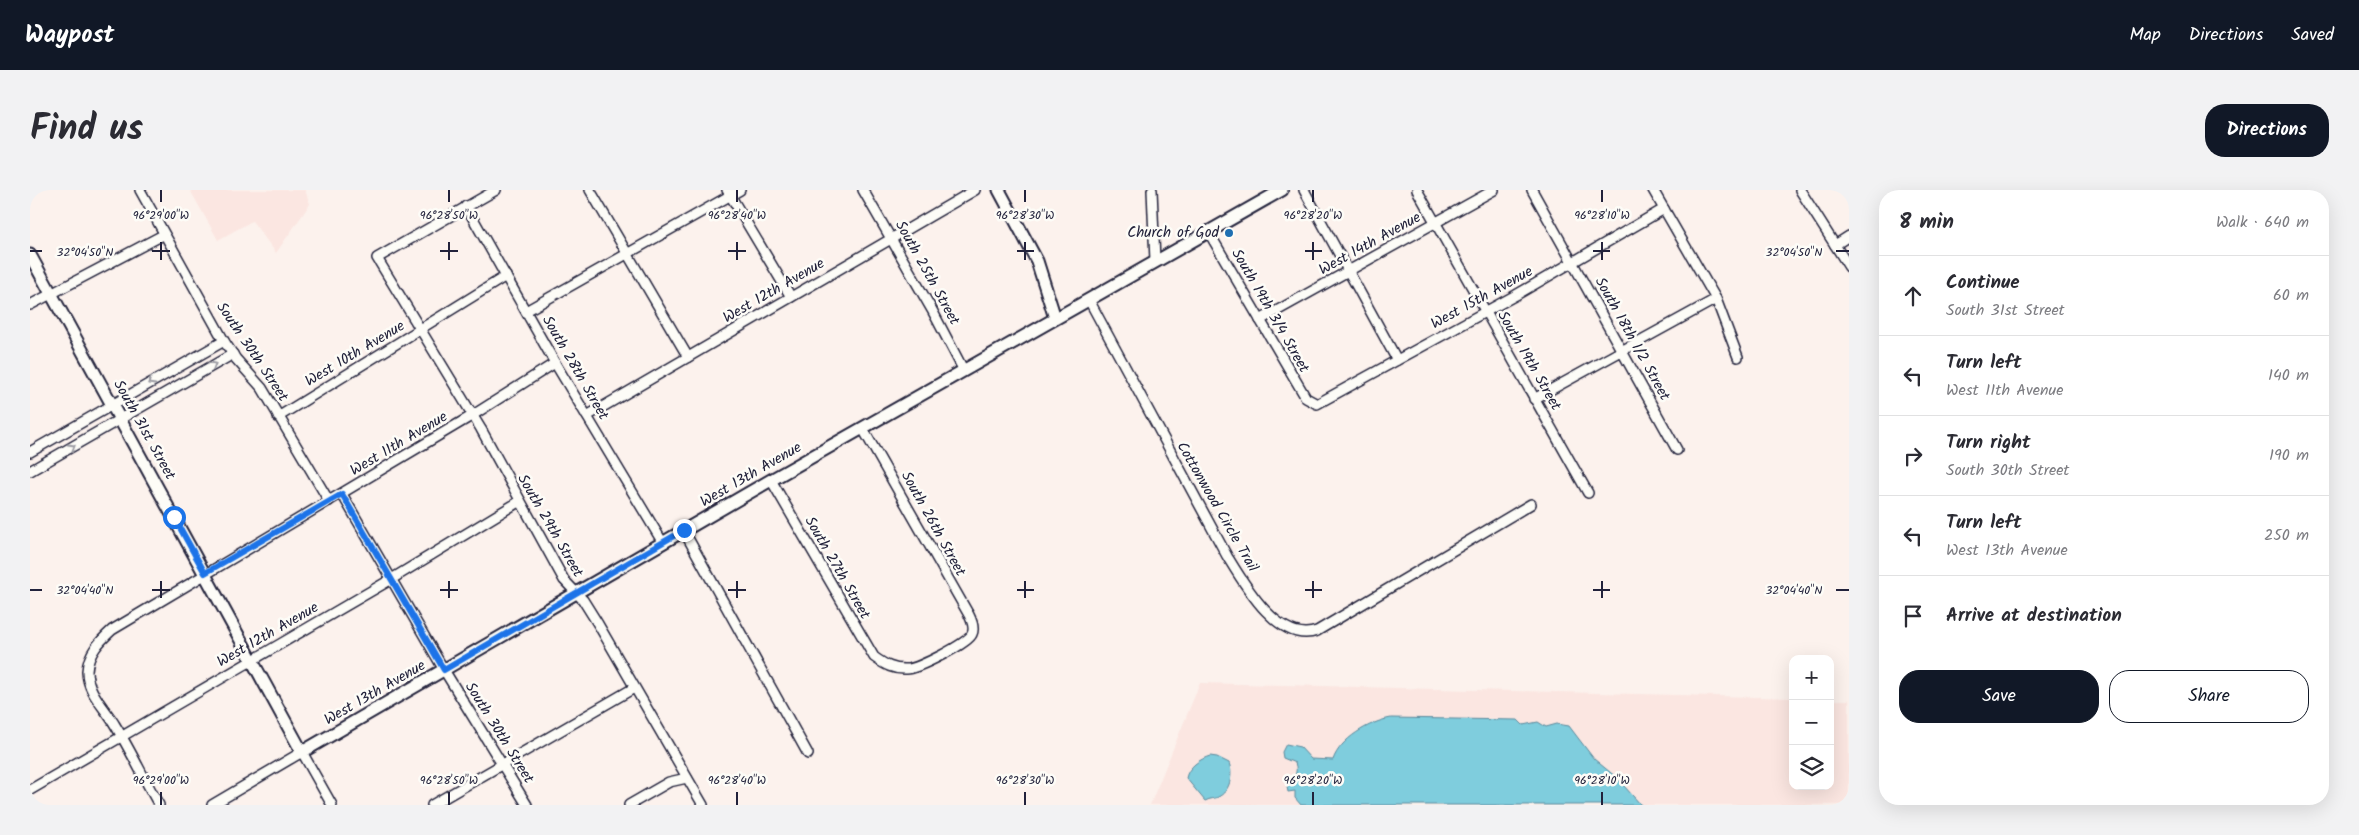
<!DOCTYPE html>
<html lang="en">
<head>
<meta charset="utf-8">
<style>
	:root { --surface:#fff; --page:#f2f2f3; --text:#2b2b33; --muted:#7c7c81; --line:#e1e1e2; --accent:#111827 }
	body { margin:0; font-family:Kalam,sans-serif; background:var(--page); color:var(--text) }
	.controls { position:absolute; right:15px; bottom:15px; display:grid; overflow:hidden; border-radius:10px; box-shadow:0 5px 20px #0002 }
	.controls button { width:45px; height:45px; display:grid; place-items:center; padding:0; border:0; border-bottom:1px solid var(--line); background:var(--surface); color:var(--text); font:25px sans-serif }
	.stop { position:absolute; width:15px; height:15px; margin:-11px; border:4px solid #1a73e8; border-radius:50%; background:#fff }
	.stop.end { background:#1a73e8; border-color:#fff; box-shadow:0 1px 5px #0008 }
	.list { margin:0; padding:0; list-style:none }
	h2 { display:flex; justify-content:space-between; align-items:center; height:65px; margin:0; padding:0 20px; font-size:21px }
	h2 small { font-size:16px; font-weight:400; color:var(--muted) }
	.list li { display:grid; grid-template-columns:32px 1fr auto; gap:15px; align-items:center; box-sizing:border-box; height:80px; padding:0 20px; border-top:1px solid var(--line) }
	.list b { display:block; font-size:19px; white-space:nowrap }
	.list p { margin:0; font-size:16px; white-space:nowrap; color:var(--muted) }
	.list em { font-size:16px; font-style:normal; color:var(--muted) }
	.actions { display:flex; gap:10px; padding:15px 20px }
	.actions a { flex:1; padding:11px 0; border:1px solid var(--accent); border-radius:20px; text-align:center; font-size:18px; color:var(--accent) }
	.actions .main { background:var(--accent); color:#fff }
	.icon { flex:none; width:28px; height:28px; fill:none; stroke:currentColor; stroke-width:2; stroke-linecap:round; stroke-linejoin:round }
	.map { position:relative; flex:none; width:1819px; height:615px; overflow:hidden; border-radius:20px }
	header { display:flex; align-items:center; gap:30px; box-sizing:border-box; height:70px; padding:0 25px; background:var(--accent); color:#fff }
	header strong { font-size:24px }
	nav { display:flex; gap:28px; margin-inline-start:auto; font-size:18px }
	.intro { display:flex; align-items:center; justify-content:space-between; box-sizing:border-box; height:120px; padding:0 30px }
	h1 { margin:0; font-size:35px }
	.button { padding:12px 22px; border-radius:20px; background:var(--accent); color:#fff; font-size:18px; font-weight:700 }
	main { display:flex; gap:30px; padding:0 30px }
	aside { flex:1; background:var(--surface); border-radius:20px; box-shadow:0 5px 20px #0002 }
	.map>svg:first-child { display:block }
	.built { fill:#fbe6e1 }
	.water { fill:#7fcddd; stroke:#5a899c }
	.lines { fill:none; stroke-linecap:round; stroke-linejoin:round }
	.minor-casing { stroke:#22223b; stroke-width:12 }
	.tertiary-casing { stroke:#22223b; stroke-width:15 }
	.minor { stroke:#fdfcf7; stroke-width:9 }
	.tertiary { stroke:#fdfcf7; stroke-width:11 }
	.oneway { stroke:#9a9aa2 }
	.route { stroke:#1a73e8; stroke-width:6 }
	.ticks { fill:none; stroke:#22223b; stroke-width:2 }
	.poi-dot { fill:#1f6fb2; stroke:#fdfcf7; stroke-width:2 }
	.labels { text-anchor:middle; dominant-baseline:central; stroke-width:5; stroke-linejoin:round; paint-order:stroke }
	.poi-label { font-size:15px; fill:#22223b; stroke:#fdfcf7; text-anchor:end }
	.street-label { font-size:15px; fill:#22223b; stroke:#fdfcf7 }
	.ticks-label { font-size:12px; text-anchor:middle; fill:#22223b; stroke:#fdfcf7; stroke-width:5; stroke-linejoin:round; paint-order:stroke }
</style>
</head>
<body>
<header>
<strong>Waypost</strong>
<nav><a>Map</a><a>Directions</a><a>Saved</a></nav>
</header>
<div class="intro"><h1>Find us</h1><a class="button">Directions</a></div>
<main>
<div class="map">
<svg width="1819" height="615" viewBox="0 0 1819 615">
	<rect width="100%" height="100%" fill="#fcf2ed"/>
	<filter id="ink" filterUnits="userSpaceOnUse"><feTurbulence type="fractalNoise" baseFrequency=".02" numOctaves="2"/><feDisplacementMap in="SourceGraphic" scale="10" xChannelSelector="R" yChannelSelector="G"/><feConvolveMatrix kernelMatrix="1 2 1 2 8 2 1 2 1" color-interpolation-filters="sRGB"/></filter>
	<g filter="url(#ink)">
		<g class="built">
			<path d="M160,0H275L280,14L246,63L222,31L188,50Z"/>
			<path d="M1170,493L1763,508V596H1800V510H1819V615H1120Z"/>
		</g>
		<g class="water">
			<path d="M1361,528L1488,530L1493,535L1508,532L1516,537L1527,534L1539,536L1564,569L1586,587L1611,615H1271L1265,608V601L1258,602L1257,597C1263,589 1269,583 1265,573L1253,568L1252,562L1256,554L1270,557L1281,569L1303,570C1310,549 1339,532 1361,528Z"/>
			<path d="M1180,566L1187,567L1199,573C1203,583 1201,599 1190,606C1186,609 1180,608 1175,611L1156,588C1158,577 1170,569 1180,566Z"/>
		</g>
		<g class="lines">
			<g class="minor-casing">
				<g id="minor">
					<path d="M110,0L194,151L206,169L232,198L299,311"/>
					<path d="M466,0L347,68L451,239L534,390L553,410L568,434L673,615"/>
					<path d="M560,0L658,167"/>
					<path d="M697,0L761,107"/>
					<path d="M833,0L902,120L934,181"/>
					<path d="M1122,0L1125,71"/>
					<path d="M1274,0L1367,170"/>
					<path d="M1387,0L1558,303"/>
					<path d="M1502,0L1647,260"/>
					<path d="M1623,0L1686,109L1708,167"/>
					<path d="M1770,0L1819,77"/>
					<path d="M436,16L525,173L633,353"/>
					<path d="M1178,41L1276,208L1287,214L1486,105L1634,19"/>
					<path d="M1805,55L1819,46"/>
					<path d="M1059,110L1197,366C1214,394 1249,455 1287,441L1501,314"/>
					<path d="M0,115L133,45"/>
					<path d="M496,121L710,0"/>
					<path d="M1230,130L1464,0"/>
					<path d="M1504,209L1686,109"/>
					<path d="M557,226L945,0"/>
					<path d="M248,227L476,86"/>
					<path d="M0,262L194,151"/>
					<path d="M0,281L203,164"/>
					<path d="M741,290L844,467C855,475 864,480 877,479C887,479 939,453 942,444C945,438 942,431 939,425L833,239"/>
					<path d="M312,304L414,480L497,615"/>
					<path d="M654,341L778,564"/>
					<path d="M0,600L360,390L490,311"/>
					<path d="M129,615C114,589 101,561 85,535C75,518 57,502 57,481C58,463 70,451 82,440L443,225L525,173"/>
					<path d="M182,615L272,562L302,615"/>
					<path d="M402,615L604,498"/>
					<path d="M599,615L639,592L657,588"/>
				</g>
			</g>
			<g class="tertiary-casing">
				<g id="tertiary">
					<path d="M969,0L1007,71L1025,128"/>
					<path d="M0,65L272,562L741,290L1252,0"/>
				</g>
			</g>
			<use href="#minor" class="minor"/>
			<use href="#tertiary" class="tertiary"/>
		</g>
		<defs><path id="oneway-chevron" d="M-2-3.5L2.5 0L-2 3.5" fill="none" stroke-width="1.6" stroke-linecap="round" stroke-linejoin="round" transform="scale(1.25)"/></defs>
		<g class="oneway">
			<use href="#oneway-chevron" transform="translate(183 175) rotate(-30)"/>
			<use href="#oneway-chevron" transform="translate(121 192) rotate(150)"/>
			<use href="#oneway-chevron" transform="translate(42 257) rotate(-30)"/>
		</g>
	</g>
	<g class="lines" filter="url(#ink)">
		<path class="route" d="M144,327L175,383L312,304L414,480L654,340"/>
	</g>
	<path class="ticks" d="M131,0V12M419,0V12M707,0V12M995,0V12M1283,0V12M1572,0V12M131,52V70M419,52V70M707,52V70M995,52V70M1283,52V70M1572,52V70M0,61H12M122,61H140M410,61H428M698,61H716M987,61H1004M1275,61H1292M1563,61H1580M1806,61H1819M131,391V408M419,391V408M707,391V408M995,391V408M1283,391V408M1572,391V408M0,400H12M122,400H140M410,400H428M698,400H716M987,400H1004M1275,400H1292M1563,400H1580M1806,400H1819M131,602V615M419,602V615M707,602V615M995,602V615M1283,602V615M1572,602V615"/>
	<circle class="poi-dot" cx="1199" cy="43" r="5"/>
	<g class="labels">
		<g class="poi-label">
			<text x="1189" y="43">Church of God</text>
		</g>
		<g class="street-label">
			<text transform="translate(1340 54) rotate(-29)">West 14th Avenue</text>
			<text transform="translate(897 83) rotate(61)">South 25th Street</text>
			<text transform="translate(744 101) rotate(-30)">West 12th Avenue</text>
			<text transform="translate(1452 108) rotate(-29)">West 15th Avenue</text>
			<text transform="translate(1240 121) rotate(60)">South 19th 3/4 Street</text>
			<text transform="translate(1602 149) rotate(61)">South 18th 1/2 Street</text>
			<text transform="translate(222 162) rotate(56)">South 30th Street</text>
			<text transform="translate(325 164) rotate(-31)">West 10th Avenue</text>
			<text transform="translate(1499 171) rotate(60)">South 19th Street</text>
			<text transform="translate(545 178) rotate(60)">South 28th Street</text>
			<text transform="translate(114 240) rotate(61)">South 31st Street</text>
			<text transform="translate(369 254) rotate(-31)">West 11th Avenue</text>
			<text transform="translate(721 285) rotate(-30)">West 13th Avenue</text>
			<text transform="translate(1187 317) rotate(60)">Cottonwood Circle Trail</text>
			<text transform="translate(903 334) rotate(61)">South 26th Street</text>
			<text transform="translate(520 336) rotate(60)">South 29th Street</text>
			<text transform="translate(807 378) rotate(60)">South 27th Street</text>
			<text transform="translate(238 445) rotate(-30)">West 12th Avenue</text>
			<text transform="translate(345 503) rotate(-30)">West 13th Avenue</text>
			<text transform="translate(469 543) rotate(58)">South 30th Street</text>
		</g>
	</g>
	<g class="ticks-label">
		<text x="131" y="29">96°29'00"W</text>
		<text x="419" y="29">96°28'50"W</text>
		<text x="707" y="29">96°28'40"W</text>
		<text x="995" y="29">96°28'30"W</text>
		<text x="1283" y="29">96°28'20"W</text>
		<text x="1572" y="29">96°28'10"W</text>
		<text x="55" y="66">32°04'50"N</text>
		<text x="1764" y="66">32°04'50"N</text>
		<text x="55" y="404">32°04'40"N</text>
		<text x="1764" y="404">32°04'40"N</text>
		<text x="131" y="594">96°29'00"W</text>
		<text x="419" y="594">96°28'50"W</text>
		<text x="707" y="594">96°28'40"W</text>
		<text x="995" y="594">96°28'30"W</text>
		<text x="1283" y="594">96°28'20"W</text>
		<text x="1572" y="594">96°28'10"W</text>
	</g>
</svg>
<div class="controls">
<button>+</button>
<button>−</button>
<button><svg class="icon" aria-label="layers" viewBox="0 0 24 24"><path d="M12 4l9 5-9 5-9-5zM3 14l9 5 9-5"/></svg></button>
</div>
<div class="stop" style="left:144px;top:327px"></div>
<div class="stop end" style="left:654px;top:340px"></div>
</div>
<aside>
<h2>8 min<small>Walk · 640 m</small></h2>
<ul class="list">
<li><svg class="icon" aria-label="ahead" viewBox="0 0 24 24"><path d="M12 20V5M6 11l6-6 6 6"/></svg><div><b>Continue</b><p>South 31st Street</p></div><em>60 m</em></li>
<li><svg class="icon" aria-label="left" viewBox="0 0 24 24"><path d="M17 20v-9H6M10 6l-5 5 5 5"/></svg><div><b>Turn left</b><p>West 11th Avenue</p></div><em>140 m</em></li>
<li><svg class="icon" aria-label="right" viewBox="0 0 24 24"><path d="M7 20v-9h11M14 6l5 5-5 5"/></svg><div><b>Turn right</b><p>South 30th Street</p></div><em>190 m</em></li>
<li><svg class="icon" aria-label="left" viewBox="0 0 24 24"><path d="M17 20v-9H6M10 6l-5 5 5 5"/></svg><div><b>Turn left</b><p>West 13th Avenue</p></div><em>250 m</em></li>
<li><svg class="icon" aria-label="arrive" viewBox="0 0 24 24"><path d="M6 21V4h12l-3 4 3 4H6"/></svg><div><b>Arrive at destination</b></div></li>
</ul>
<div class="actions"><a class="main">Save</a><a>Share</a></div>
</aside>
</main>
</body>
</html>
